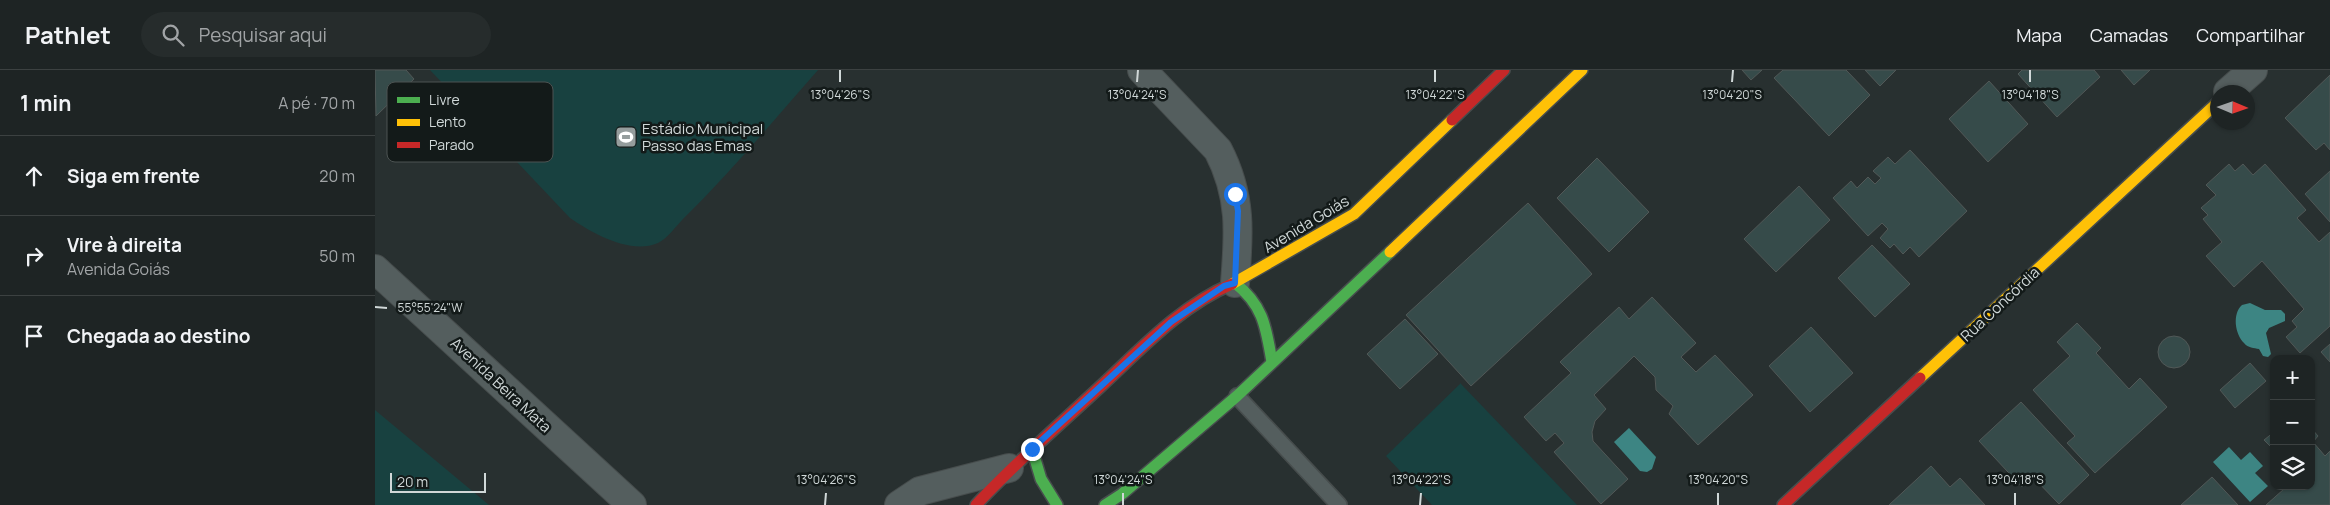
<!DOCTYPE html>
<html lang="pt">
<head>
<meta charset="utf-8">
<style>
	:root { --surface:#1e2424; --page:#262c2c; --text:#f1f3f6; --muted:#a1a4a6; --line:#3c4141 }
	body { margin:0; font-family:Manrope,sans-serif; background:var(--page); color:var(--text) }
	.controls { position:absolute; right:15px; bottom:15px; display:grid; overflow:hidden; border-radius:10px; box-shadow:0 1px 4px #0004 }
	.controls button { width:45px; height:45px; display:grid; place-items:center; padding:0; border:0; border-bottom:1px solid var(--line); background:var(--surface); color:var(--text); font:25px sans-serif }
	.compass { position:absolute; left:1835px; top:15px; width:45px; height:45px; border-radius:50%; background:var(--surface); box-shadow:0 1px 4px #0004; rotate:92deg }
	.scale { position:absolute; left:15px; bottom:12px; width:96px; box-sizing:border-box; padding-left:5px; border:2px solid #d0d8d8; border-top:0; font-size:14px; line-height:18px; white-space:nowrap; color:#d0d8d8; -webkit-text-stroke:4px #131a19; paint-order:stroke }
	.stop { position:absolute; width:15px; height:15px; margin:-11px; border:4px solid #1a73e8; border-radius:50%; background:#fff }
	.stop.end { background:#1a73e8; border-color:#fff; box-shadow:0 1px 5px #0008 }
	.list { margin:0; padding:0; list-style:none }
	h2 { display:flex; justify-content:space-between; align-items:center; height:65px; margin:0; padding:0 20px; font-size:21px }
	h2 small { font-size:16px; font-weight:400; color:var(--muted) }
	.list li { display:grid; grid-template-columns:32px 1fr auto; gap:15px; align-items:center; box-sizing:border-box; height:80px; padding:0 20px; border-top:1px solid var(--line) }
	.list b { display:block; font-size:19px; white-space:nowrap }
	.list p { margin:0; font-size:16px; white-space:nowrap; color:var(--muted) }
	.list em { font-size:16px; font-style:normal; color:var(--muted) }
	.icon { flex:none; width:28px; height:28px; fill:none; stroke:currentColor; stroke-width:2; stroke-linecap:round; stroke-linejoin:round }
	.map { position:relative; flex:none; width:1955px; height:435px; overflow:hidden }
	header { display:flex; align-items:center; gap:30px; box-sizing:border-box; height:70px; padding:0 25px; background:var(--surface); border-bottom:1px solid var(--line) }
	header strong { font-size:24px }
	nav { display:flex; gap:28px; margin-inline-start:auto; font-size:18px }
	.search { width:350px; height:45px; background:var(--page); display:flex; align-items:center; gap:12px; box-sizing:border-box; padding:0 18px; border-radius:28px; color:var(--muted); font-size:19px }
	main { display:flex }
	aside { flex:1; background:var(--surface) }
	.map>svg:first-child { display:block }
	.green { fill:#184140 }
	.water { fill:#3d8583 }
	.building { fill:#364b4a; stroke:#515857 }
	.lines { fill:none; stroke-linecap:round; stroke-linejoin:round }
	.lane-casing { stroke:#474d4d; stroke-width:18 }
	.street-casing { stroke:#474d4d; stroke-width:30 }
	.fast-casing { stroke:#474d4d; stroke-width:14 }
	.slow-casing { stroke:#474d4d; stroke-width:14 }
	.jam-casing { stroke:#474d4d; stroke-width:14 }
	.lane { stroke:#545e5e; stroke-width:15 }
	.street { stroke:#545e5e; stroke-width:28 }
	.fast { stroke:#4caf50; stroke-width:11 }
	.slow { stroke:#ffc107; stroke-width:11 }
	.jam { stroke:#c62828; stroke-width:11 }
	.route { stroke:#1a73e8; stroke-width:6 }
	.ticks { fill:none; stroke:#d0d8d8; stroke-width:2 }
	.labels { text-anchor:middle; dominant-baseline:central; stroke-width:5; stroke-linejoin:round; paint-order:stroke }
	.poi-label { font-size:15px; fill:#d0d8d8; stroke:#131a19; text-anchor:start }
	.street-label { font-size:15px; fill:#d0d8d8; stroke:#131a19 }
	.key { fill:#131a19; stroke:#4c5352; stroke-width:1 }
	.key-label { font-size:14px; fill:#d0d8d8 }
	.ticks-label { font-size:12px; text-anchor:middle; fill:#d0d8d8; stroke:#131a19; stroke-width:5; stroke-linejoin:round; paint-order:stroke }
</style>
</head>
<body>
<header>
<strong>Pathlet</strong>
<div class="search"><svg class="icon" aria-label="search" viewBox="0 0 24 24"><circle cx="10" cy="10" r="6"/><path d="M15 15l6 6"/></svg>Pesquisar aqui</div>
<nav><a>Mapa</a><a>Camadas</a><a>Compartilhar</a></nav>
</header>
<main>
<aside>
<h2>1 min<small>A pé · 70 m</small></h2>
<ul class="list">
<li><svg class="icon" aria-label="ahead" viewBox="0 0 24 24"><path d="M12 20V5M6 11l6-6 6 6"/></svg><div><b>Siga em frente</b></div><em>20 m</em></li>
<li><svg class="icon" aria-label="right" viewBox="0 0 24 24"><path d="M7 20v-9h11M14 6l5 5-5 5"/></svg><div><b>Vire à direita</b><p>Avenida Goiás</p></div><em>50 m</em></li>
<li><svg class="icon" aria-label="arrive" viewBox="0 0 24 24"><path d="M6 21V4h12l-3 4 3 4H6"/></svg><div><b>Chegada ao destino</b></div></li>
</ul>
</aside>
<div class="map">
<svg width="1955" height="435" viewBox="0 0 1955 435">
	<rect width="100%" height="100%" fill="#283030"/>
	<g class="green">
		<path d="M55,0H443C399,50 356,102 308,149C301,156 292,169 283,173C255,185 217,163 195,148Z"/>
		<path d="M1086,313V314L1202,435H1057L1011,386Z"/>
		<path d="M0,340L114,435H0Z"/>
	</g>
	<g class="water">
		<path d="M1875,233L1890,240H1906L1910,244V251L1894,258L1891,263L1896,284L1893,287L1888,286L1884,279C1879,278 1873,278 1869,273C1860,264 1857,244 1867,235Z"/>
		<path d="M1254,358L1281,387L1277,399L1272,402L1265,401L1239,372Z"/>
		<path d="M1854,377L1866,390L1875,382L1888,396L1880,403L1893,416L1875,432L1838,392Z"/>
	</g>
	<g class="building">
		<path d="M0,0H31L39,9L1,46Z"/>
		<path d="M1367,0H1387L1376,10Z"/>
		<path d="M1408,0H1471L1495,25L1454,66L1399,8Z"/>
		<path d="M1490,0H1521L1505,16Z"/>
		<path d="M1647,0H1719L1725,7L1682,47L1643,4Z"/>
		<path d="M1746,0H1775L1759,15Z"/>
		<path d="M1955,5V80L1949,73L1941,80L1910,48Z"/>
		<path d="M1614,11L1653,54L1613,92L1574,49Z"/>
		<path d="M1535,80L1592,141L1544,187L1535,177L1528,184L1519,174L1515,178L1505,168L1513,159L1507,153L1493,166L1458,128L1476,111L1482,118L1493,107L1500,114L1506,108L1498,101L1513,87L1520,94Z"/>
		<path d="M1222,88L1274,142L1234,182L1182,128Z"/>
		<path d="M1854,94L1860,101L1868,94L1878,105L1890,94L1931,140L1922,148L1944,172L1955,162V256L1925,283L1911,267L1922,257L1917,251L1929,239L1887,191L1859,217L1831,186L1847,172L1828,149L1833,145L1826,138L1841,125L1831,115Z"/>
		<path d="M1955,101V152L1930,124Z"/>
		<path d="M1424,116L1455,150L1401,202L1369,169Z"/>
		<path d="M1153,133L1217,204L1096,316L1031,245Z"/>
		<path d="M1497,175L1535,214L1500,247L1463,208Z"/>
		<path d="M1277,227L1321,273L1306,287L1321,302L1340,285L1378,325L1323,375L1294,344L1298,336L1281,320L1280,307L1259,286L1219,325L1231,339L1220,351L1217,362L1218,371L1253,409L1226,434L1179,382L1189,373L1180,363L1171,371L1149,347L1196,303L1185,292L1244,237L1254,249Z"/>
		<path d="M1030,249L1063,284L1025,319L992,284Z"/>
		<path d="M1702,253L1726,278L1721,283L1754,319L1765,308L1792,337L1720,403L1692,373L1700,366L1658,320L1695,286L1682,272Z"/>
		<path d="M1436,257L1478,303L1435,342L1394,296Z"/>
		<circle cx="1799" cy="282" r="16"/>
		<path d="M1955,274V292L1946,282Z"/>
		<path d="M1875,293L1891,311L1860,338L1845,320Z"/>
		<path d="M1646,332L1714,405L1684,434L1657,406L1647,417L1604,371Z"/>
		<path d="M1936,358L1943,366L1938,372L1950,386L1955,381V435H1891L1909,419L1906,416H1936Z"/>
		<path d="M1899,362V380L1889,370Z"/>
		<path d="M1556,396L1575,417L1585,408L1610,435H1514Z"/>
		<path d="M1837,407L1863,435H1806Z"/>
	</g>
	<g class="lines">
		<g class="lane-casing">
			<path id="lane" d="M862,326L964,435"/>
		</g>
		<g class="street-casing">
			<g id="street">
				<path d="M767,0L843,80C867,126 864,164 860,213"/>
				<path d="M1853,22L1878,0"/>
				<path d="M0,199L257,435"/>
				<path d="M524,435L545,421L634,398"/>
			</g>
		</g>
		<g class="fast-casing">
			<g id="fast">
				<path d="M860,213C889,236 891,258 897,292"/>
				<path d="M657,379L666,409L682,435"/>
				<path d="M730,435L747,424L862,326L1015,182"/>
			</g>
		</g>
		<g class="slow-casing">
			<g id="slow">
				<path d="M1015,182L1207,0"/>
				<path d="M857,214L979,144L1077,50"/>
				<path d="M1545,308L1842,33"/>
			</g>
		</g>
		<g class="jam-casing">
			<g id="jam">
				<path d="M1077,50L1129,0"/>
				<path d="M601,435C640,393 683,356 725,317C766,279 805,236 857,214"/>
				<path d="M1408,435L1545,308"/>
			</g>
		</g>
		<use href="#lane" class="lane"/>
		<use href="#street" class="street"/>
		<use href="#fast" class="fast"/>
		<use href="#slow" class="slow"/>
		<use href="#jam" class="jam"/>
	</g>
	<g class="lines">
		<path class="route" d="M657,379L796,252L849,216L860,213L863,141L860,124"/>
	</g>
	<path class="ticks" d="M465,12V0M762,12L763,0M1060,12V0M1357,12L1358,0M1655,12V0M0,237L12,238M450,435L451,423M748,435V423M1045,435L1046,423M1343,435V423M1640,435V423"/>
	<defs>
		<g id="stadium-square" transform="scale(1.125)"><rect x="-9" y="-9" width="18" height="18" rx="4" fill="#959d9d" stroke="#131a19"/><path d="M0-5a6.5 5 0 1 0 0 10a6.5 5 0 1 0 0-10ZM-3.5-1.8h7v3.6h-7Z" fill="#fff"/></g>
	</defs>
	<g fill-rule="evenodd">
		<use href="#stadium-square" x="251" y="67"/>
	</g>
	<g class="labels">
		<g class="poi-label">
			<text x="267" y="58">Estádio Municipal<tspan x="267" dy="17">Passo das Emas</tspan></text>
		</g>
		<g class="street-label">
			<text transform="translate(931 154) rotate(-31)">Avenida Goiás</text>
			<text transform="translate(1625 234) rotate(-43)">Rua Concórdia</text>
			<text transform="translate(126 315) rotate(43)">Avenida Beira Mata</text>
		</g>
	</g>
	<rect x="12" y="12" width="166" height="80" rx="8" class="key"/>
	<rect x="22" y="27" width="23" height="6" fill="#4caf50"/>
	<rect x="22" y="49" width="23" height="7" fill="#ffc107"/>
	<rect x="22" y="72" width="23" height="6" fill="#c62828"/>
	<g class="key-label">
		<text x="54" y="35">Livre</text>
		<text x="54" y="57">Lento</text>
		<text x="54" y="80">Parado</text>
	</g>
	<g class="ticks-label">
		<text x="465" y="29">13°04'26"S</text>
		<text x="762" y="29">13°04'24"S</text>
		<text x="1060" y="29">13°04'22"S</text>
		<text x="1357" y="29">13°04'20"S</text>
		<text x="1655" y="29">13°04'18"S</text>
		<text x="55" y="242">55°55'24"W</text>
		<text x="451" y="414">13°04'26"S</text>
		<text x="748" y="414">13°04'24"S</text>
		<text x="1046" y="414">13°04'22"S</text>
		<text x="1343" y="414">13°04'20"S</text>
		<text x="1640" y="414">13°04'18"S</text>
	</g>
</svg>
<div class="controls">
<button>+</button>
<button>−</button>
<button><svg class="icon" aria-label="layers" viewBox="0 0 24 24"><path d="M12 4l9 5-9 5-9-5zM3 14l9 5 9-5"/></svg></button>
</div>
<svg class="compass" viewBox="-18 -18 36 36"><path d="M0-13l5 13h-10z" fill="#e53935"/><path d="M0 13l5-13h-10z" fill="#a1a4a6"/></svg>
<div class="scale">20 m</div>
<div class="stop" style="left:860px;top:124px"></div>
<div class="stop end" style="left:657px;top:379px"></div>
</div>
</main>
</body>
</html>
